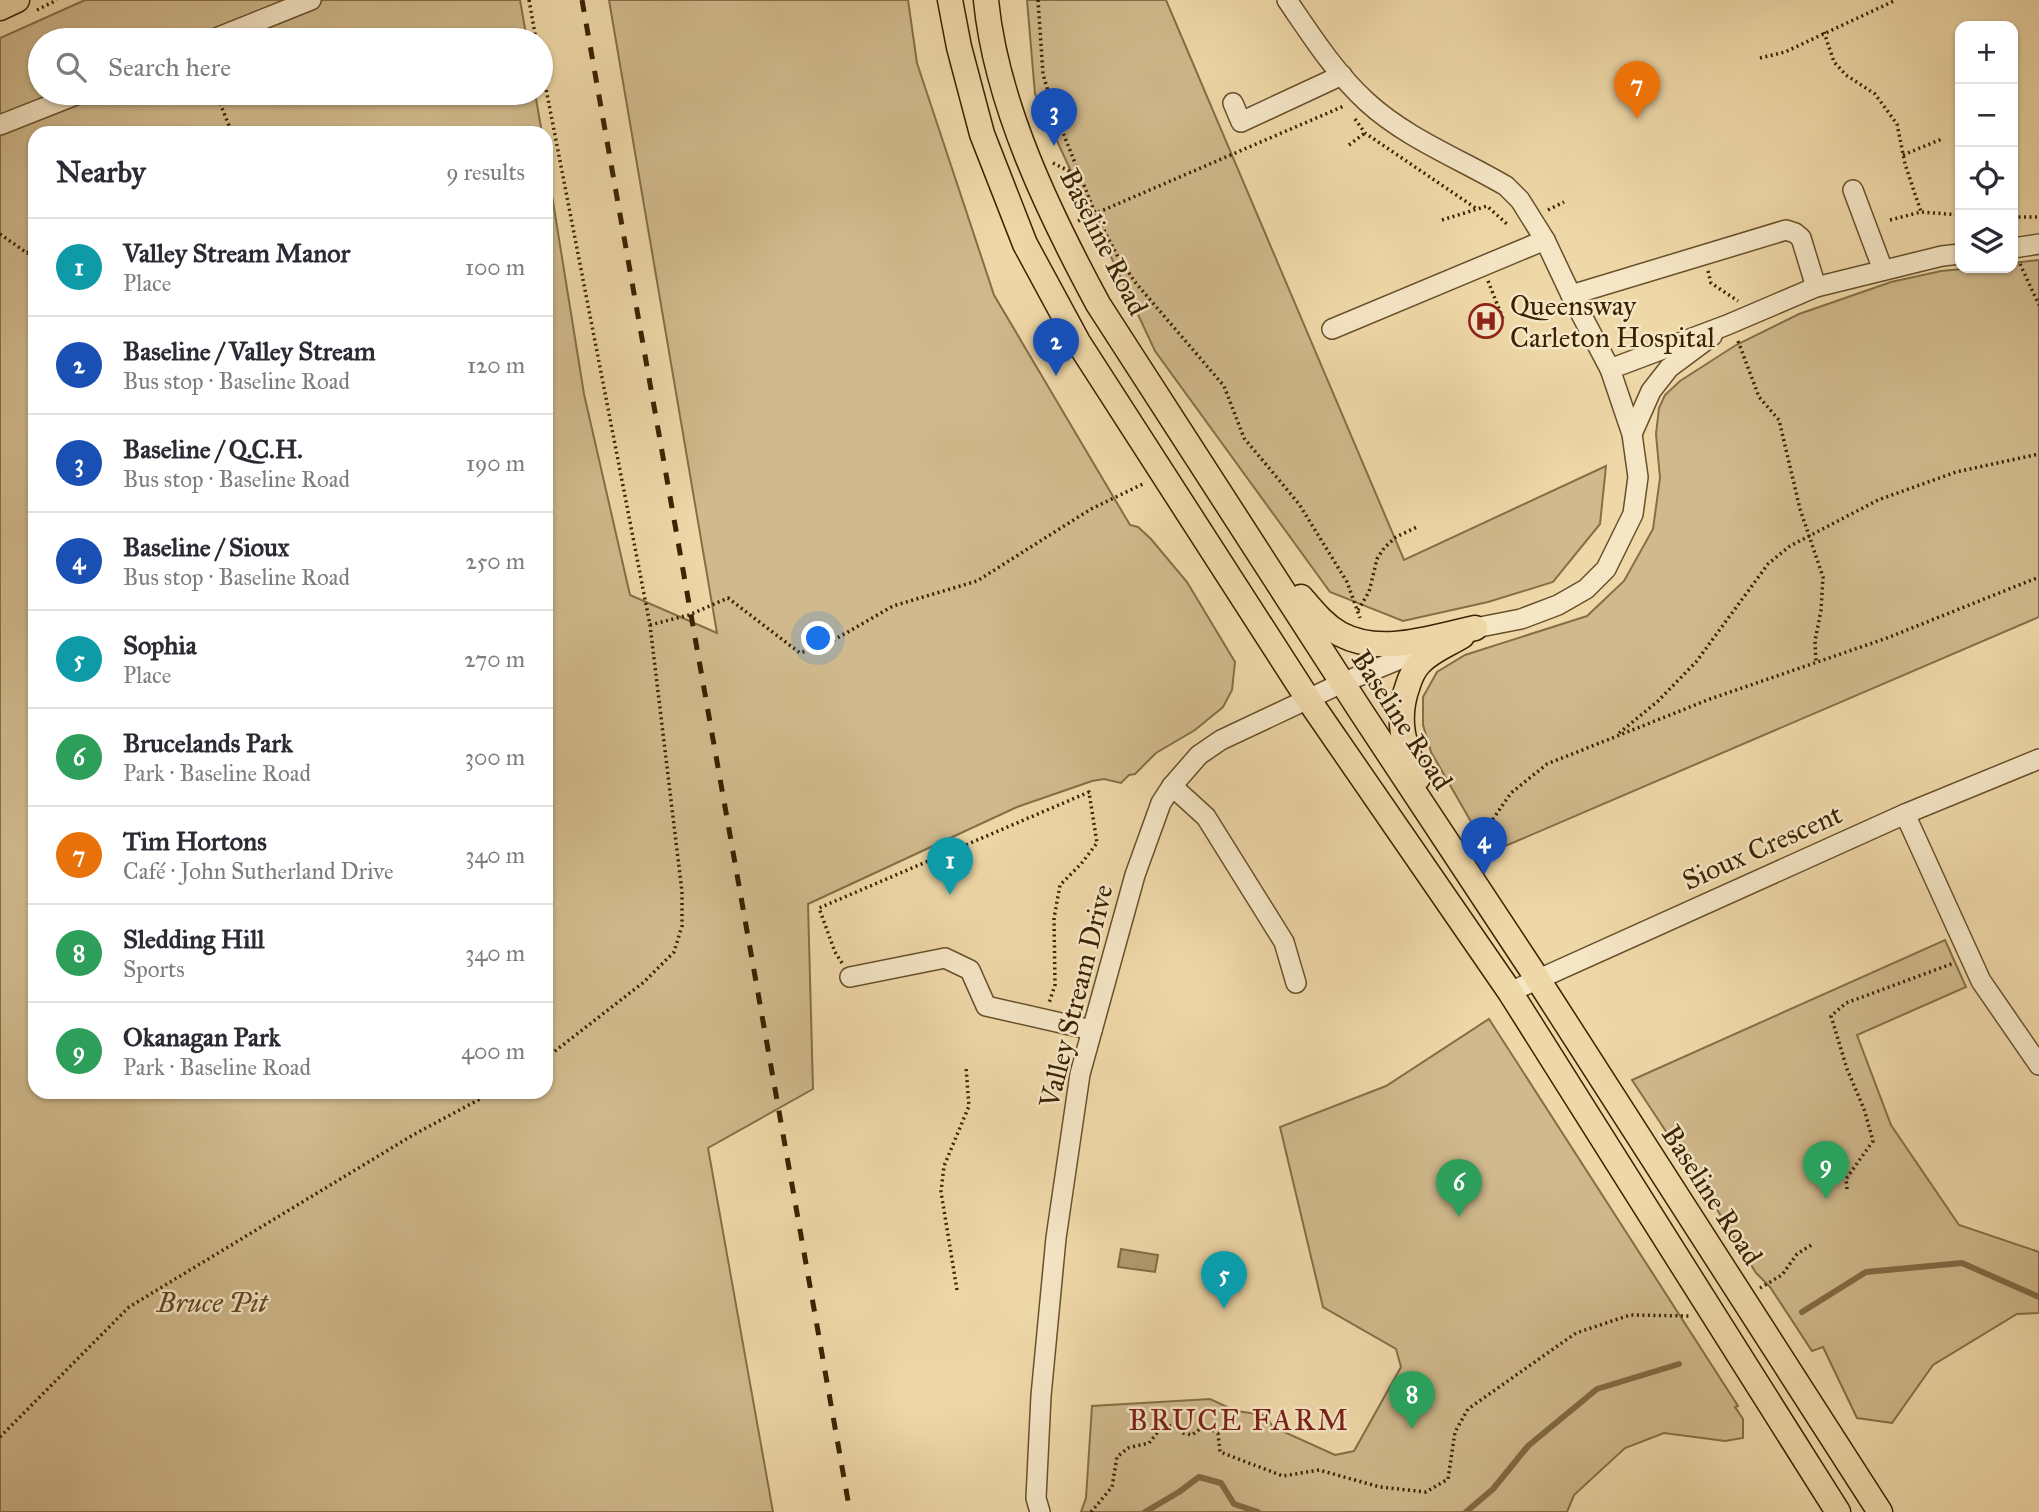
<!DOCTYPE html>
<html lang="en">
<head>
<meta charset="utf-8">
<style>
	:root { --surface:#fff; --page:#f2f2f3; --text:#2b2b33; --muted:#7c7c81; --line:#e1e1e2; --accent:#8f2418 }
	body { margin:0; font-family:"IM FELL Great Primer",serif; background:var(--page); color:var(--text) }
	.controls { position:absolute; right:21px; top:21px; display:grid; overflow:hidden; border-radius:14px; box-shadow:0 2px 5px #0004 }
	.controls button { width:63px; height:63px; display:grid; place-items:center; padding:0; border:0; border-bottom:2px solid var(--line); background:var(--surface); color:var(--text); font:35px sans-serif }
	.you { position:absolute; left:819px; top:639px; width:24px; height:24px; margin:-18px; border:5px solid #fff; border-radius:50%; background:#1a73e8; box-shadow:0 0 0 10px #1a73e833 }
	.badge { display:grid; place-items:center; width:46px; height:46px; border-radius:50%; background:var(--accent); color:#fff; font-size:23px; font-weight:700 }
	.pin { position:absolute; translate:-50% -58px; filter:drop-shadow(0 2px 4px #0008) }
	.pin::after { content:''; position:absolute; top:37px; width:24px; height:21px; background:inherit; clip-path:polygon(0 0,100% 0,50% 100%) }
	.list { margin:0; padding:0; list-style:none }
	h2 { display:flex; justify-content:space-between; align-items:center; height:91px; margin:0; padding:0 28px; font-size:30px }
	h2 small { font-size:23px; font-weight:400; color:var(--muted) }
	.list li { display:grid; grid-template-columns:46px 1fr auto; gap:21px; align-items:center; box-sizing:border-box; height:98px; padding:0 28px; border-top:2px solid var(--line) }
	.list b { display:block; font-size:26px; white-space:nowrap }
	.list p { margin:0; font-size:23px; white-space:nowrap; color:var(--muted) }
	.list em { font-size:23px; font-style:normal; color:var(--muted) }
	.icon { flex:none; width:38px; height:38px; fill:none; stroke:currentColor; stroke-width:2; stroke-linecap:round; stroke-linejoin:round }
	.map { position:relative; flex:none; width:2039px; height:1512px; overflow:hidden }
	.search { position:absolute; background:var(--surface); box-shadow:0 2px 5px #0004; left:28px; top:28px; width:525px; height:77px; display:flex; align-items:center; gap:18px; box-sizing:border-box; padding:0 24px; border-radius:38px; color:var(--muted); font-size:26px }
	.panel { position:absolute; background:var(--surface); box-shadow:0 2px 5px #0004; left:28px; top:126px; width:525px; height:973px; border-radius:21px }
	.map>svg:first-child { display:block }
	.green { fill:#d0b98c; stroke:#866e46; stroke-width:2 }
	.water { fill:#b29a6f; stroke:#826a43; stroke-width:2 }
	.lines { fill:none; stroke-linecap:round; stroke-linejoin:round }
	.stream { stroke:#826a43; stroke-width:6 }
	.minor-casing { stroke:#68502b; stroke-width:22 }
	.major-casing { stroke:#3b2201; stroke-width:27 }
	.path { stroke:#3b2201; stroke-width:3.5; stroke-dasharray:2 3.5; stroke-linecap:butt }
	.minor { stroke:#f5e6c6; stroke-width:19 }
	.major { stroke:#efd8a8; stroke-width:24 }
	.rail { stroke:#3b2201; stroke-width:5; stroke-dasharray:12 12; stroke-linecap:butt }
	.labels { text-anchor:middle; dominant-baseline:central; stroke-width:5; stroke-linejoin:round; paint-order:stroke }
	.street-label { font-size:28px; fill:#3b2201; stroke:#f5e6c6 }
	.poi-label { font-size:28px; fill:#3b2201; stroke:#f5e6c6; text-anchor:start }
	.park-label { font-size:28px; font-style:italic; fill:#604824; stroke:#f5e6c6 }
	.neighbourhood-label { font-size:30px; letter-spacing:2px; fill:#7a1f14; stroke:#f5e6c6 }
</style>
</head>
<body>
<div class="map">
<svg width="2039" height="1512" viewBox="0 0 2039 1512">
	<rect width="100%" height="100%" fill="#efd8a8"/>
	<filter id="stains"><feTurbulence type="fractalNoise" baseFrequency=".00286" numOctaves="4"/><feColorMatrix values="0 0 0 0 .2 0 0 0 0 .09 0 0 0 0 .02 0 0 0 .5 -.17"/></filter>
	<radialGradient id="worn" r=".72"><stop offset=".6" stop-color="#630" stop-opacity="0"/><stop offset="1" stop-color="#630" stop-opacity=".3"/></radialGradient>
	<g class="green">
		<path d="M85,0H520L527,40H40V93H535L542,133H35V1092H546V158L584,394L630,595L717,633L609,0H908L917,63L994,295L1130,525L1138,527L1151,539L1187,582L1235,662L1232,690L1223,707L1195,730L1156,753L1135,774L1129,775L1121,783L1104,779L1092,781L1017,807L808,904L813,1089L708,1148L773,1512H0V38Z"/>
		<path d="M1027,0H1166L1404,560L1606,466L1600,524L1553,582L1488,602L1403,621L1330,592L1155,351L1035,94Z"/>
		<path d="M2039,260V617L1489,853L1431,752L1423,725V697L1437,672L1465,655L1587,616L1624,581L1653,529L1660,478L1656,434L1659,408L1665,395L1680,381L1736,345L1799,314L1891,282L1941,271L1974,268H2013V263Z"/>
		<path d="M1945,940L1966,987L1857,1035L1891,1125L1959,1225L2039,1252V1313L2017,1314L1933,1365L1892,1423L1857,1418L1823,1347L1812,1351L1770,1287L1756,1273L1708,1195L1632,1080Z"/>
		<path d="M1489,1019L1738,1406L1735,1407L1743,1419V1438L1725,1441L1664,1433L1625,1448L1574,1495L1567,1512H1081L1086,1498L1092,1406L1210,1399L1236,1411L1265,1415L1273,1427L1335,1455L1354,1451L1401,1367L1396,1349L1323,1307L1280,1127L1386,1086Z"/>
	</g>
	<path class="water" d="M1121,1249L1158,1255L1155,1272L1118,1267Z"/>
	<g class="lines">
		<g class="stream">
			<path d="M1802,1312L1866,1272L1962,1263L2039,1297"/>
			<path d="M1145,1512L1179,1492L1199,1477L1221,1483L1234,1504L1258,1512"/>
			<path d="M1466,1512L1493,1489L1528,1446L1597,1389L1679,1364"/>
		</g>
		<g class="minor-casing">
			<g id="minor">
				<path d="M1287,0C1311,35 1335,73 1367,102C1406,138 1460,159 1506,186L1520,200L1545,240L1571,295L1610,369L1632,434L1638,477L1633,514L1606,569L1586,589L1558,605L1521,619L1475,628L1462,634"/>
				<path d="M211,40L311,0"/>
				<path d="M1233,103L1241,122L1342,75"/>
				<path d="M0,125L81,93"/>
				<path d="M1853,190L1883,270"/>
				<path d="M2013,248L2039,244"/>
				<path d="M1571,295L1786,230L1795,233L1801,238L1816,287"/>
				<path d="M1332,329L1545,240"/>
				<path d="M1610,369L1727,325L1816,287L1942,256L1960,254"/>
				<path d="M1632,434L1651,391L1669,368L1712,336"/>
				<path d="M1172,786L1206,817L1284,942L1296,983"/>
				<path d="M1905,814L1981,981L2039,1065"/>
				<path d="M850,977L945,958L970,970L986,1006L1092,1030"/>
				<path d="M1510,992L1905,814L2039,759"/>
				<path d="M1040,1512L1036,1498L1041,1396L1056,1238L1080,1074L1135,875L1161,803L1172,786L1199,755L1221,740L1342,683L1434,645"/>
			</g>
		</g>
		<g class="major-casing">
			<g id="major">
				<path d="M950,0L959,47L982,134L1025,244L1078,342L1308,699L1510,992L1838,1512"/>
				<path d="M986,0C996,104 1049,213 1098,304L1360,710L1537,978L1880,1512"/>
				<path d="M0,8L17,0"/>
				<path d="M1301,597C1313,611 1324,625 1340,634C1381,656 1432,637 1475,628"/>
				<path d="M1418,778C1404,746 1395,720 1408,685C1410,678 1415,667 1421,662C1431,651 1449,644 1462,636"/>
			</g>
		</g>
		<g class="path">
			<path d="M529,0L536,40"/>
			<path d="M1038,0L1043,74L1052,105L1095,213L1118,257L1135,282L1224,386L1244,438L1299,504L1347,582L1360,618"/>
			<path d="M37,10L57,0"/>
			<path d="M1824,32L1834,62L1846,75L1875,94L1897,124L1905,164L1921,212"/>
			<path d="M183,40L194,36"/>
			<path d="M1760,58L1785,52L1896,0"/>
			<path d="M541,63L650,625L682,892V926L674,952L644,982L546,1058"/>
			<path d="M216,93L232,133"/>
			<path d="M1355,119L1365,133L1477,209"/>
			<path d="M1349,145L1365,133"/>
			<path d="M1903,155L1942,139"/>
			<path d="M1053,163L1077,175"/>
			<path d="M1548,210L1564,202"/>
			<path d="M2013,217H2039"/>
			<path d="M1442,220L1487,206L1508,225"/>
			<path d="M1890,220L1921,212L1960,215"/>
			<path d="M1078,221L1344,106"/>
			<path d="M0,234L27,253L35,247"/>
			<path d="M2020,264L2039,305"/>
			<path d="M1708,271L1711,283L1738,301"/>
			<path d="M1488,281L1503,319"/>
			<path d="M1738,341L1759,397L1779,420L1800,509L1823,577L1821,610L1815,641L1816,662"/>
			<path d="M1358,610L1369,592L1377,559L1384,548L1396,537L1419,526"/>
			<path d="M650,625L689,615L728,598L800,653L825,645L893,606L977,581L1091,509L1145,483"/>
			<path d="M1619,733L1657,702L1696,662L1768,564L1790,546L1878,500L1956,472L2039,454"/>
			<path d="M1478,849L1493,819L1511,793L1547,764L1710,699L1887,638L2039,577"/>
			<path d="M842,963L835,952L819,908L1089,792L1097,843L1081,864L1060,885L1054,918L1055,985L1049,1003"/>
			<path d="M1847,1189L1846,1179L1873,1141L1864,1109L1847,1069L1831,1016L1846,1003L1954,963"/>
			<path d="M1760,1288L1782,1275L1797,1254L1813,1244"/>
			<path d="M957,1290L941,1192L944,1166L969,1106L966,1067"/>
			<path d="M0,1437L129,1307L413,1135L493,1092"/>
			<path d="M1091,1512L1112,1487L1117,1457L1128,1448L1149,1443L1161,1428L1173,1425L1183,1433L1192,1435L1200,1429L1210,1428L1218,1434L1220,1452L1283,1476L1319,1470L1380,1487L1426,1492L1448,1479L1455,1432L1468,1409L1576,1333L1630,1315L1689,1316"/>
		</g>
		<use href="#minor" class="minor"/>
		<use href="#major" class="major"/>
		<path class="rail" d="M582,0L850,1512"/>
	</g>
	<defs>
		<g id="hospital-ring" transform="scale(1.75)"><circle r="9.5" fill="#f5e6c6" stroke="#8f2418" stroke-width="1.5"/><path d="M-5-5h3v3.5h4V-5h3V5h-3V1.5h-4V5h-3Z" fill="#8f2418"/></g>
	</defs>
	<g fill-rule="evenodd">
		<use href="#hospital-ring" x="1486" y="321"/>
	</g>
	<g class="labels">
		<g class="street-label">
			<text transform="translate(1104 242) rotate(63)">Baseline Road</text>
			<text transform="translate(1402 720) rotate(57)">Baseline Road</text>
			<text transform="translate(1762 847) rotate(-24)">Sioux Crescent</text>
			<text transform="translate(1076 996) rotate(-76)">Valley Stream Drive</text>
			<text transform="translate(1712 1195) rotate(57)">Baseline Road</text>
		</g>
		<g class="poi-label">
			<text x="1510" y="305">Queensway<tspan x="1510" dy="32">Carleton Hospital</tspan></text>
		</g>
		<g class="park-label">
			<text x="212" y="1302">Bruce Pit</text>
		</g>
		<g class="neighbourhood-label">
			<text x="1239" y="1420">BRUCE FARM</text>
		</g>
	</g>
	<rect width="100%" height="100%" filter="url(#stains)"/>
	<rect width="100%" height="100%" fill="url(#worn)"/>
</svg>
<div class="controls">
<button>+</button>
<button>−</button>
<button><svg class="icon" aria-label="locate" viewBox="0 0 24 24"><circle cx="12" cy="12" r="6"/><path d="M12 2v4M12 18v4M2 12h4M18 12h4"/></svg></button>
<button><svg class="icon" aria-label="layers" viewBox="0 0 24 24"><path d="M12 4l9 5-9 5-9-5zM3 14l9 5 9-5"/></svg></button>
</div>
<div class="you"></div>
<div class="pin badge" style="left:950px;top:895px;background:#0f9aa8">1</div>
<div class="pin badge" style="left:1056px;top:376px;background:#1a4fb4">2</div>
<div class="pin badge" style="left:1054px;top:146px;background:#1a4fb4">3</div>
<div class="pin badge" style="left:1484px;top:875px;background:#1a4fb4">4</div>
<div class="pin badge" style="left:1224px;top:1309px;background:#0f9aa8">5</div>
<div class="pin badge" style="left:1459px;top:1217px;background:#2e9e5b">6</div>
<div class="pin badge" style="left:1637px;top:119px;background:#e8710a">7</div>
<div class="pin badge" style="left:1412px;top:1429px;background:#2e9e5b">8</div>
<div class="pin badge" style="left:1826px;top:1199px;background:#2e9e5b">9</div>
<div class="search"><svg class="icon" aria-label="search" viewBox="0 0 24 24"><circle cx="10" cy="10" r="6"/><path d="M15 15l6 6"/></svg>Search here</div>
<section class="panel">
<h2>Nearby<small>9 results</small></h2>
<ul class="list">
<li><span class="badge" style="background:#0f9aa8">1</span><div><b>Valley Stream Manor</b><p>Place</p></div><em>100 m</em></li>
<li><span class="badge" style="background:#1a4fb4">2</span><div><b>Baseline / Valley Stream</b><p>Bus stop · Baseline Road</p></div><em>120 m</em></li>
<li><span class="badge" style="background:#1a4fb4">3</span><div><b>Baseline / Q.C.H.</b><p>Bus stop · Baseline Road</p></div><em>190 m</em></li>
<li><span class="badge" style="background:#1a4fb4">4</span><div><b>Baseline / Sioux</b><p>Bus stop · Baseline Road</p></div><em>250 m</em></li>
<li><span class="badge" style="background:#0f9aa8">5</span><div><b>Sophia</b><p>Place</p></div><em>270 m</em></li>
<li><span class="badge" style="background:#2e9e5b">6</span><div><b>Brucelands Park</b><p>Park · Baseline Road</p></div><em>300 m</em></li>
<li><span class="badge" style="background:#e8710a">7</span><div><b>Tim Hortons</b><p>Café · John Sutherland Drive</p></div><em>340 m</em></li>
<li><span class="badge" style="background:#2e9e5b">8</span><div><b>Sledding Hill</b><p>Sports</p></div><em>340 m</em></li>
<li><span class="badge" style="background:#2e9e5b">9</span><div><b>Okanagan Park</b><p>Park · Baseline Road</p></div><em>400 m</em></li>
</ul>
</section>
</div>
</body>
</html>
